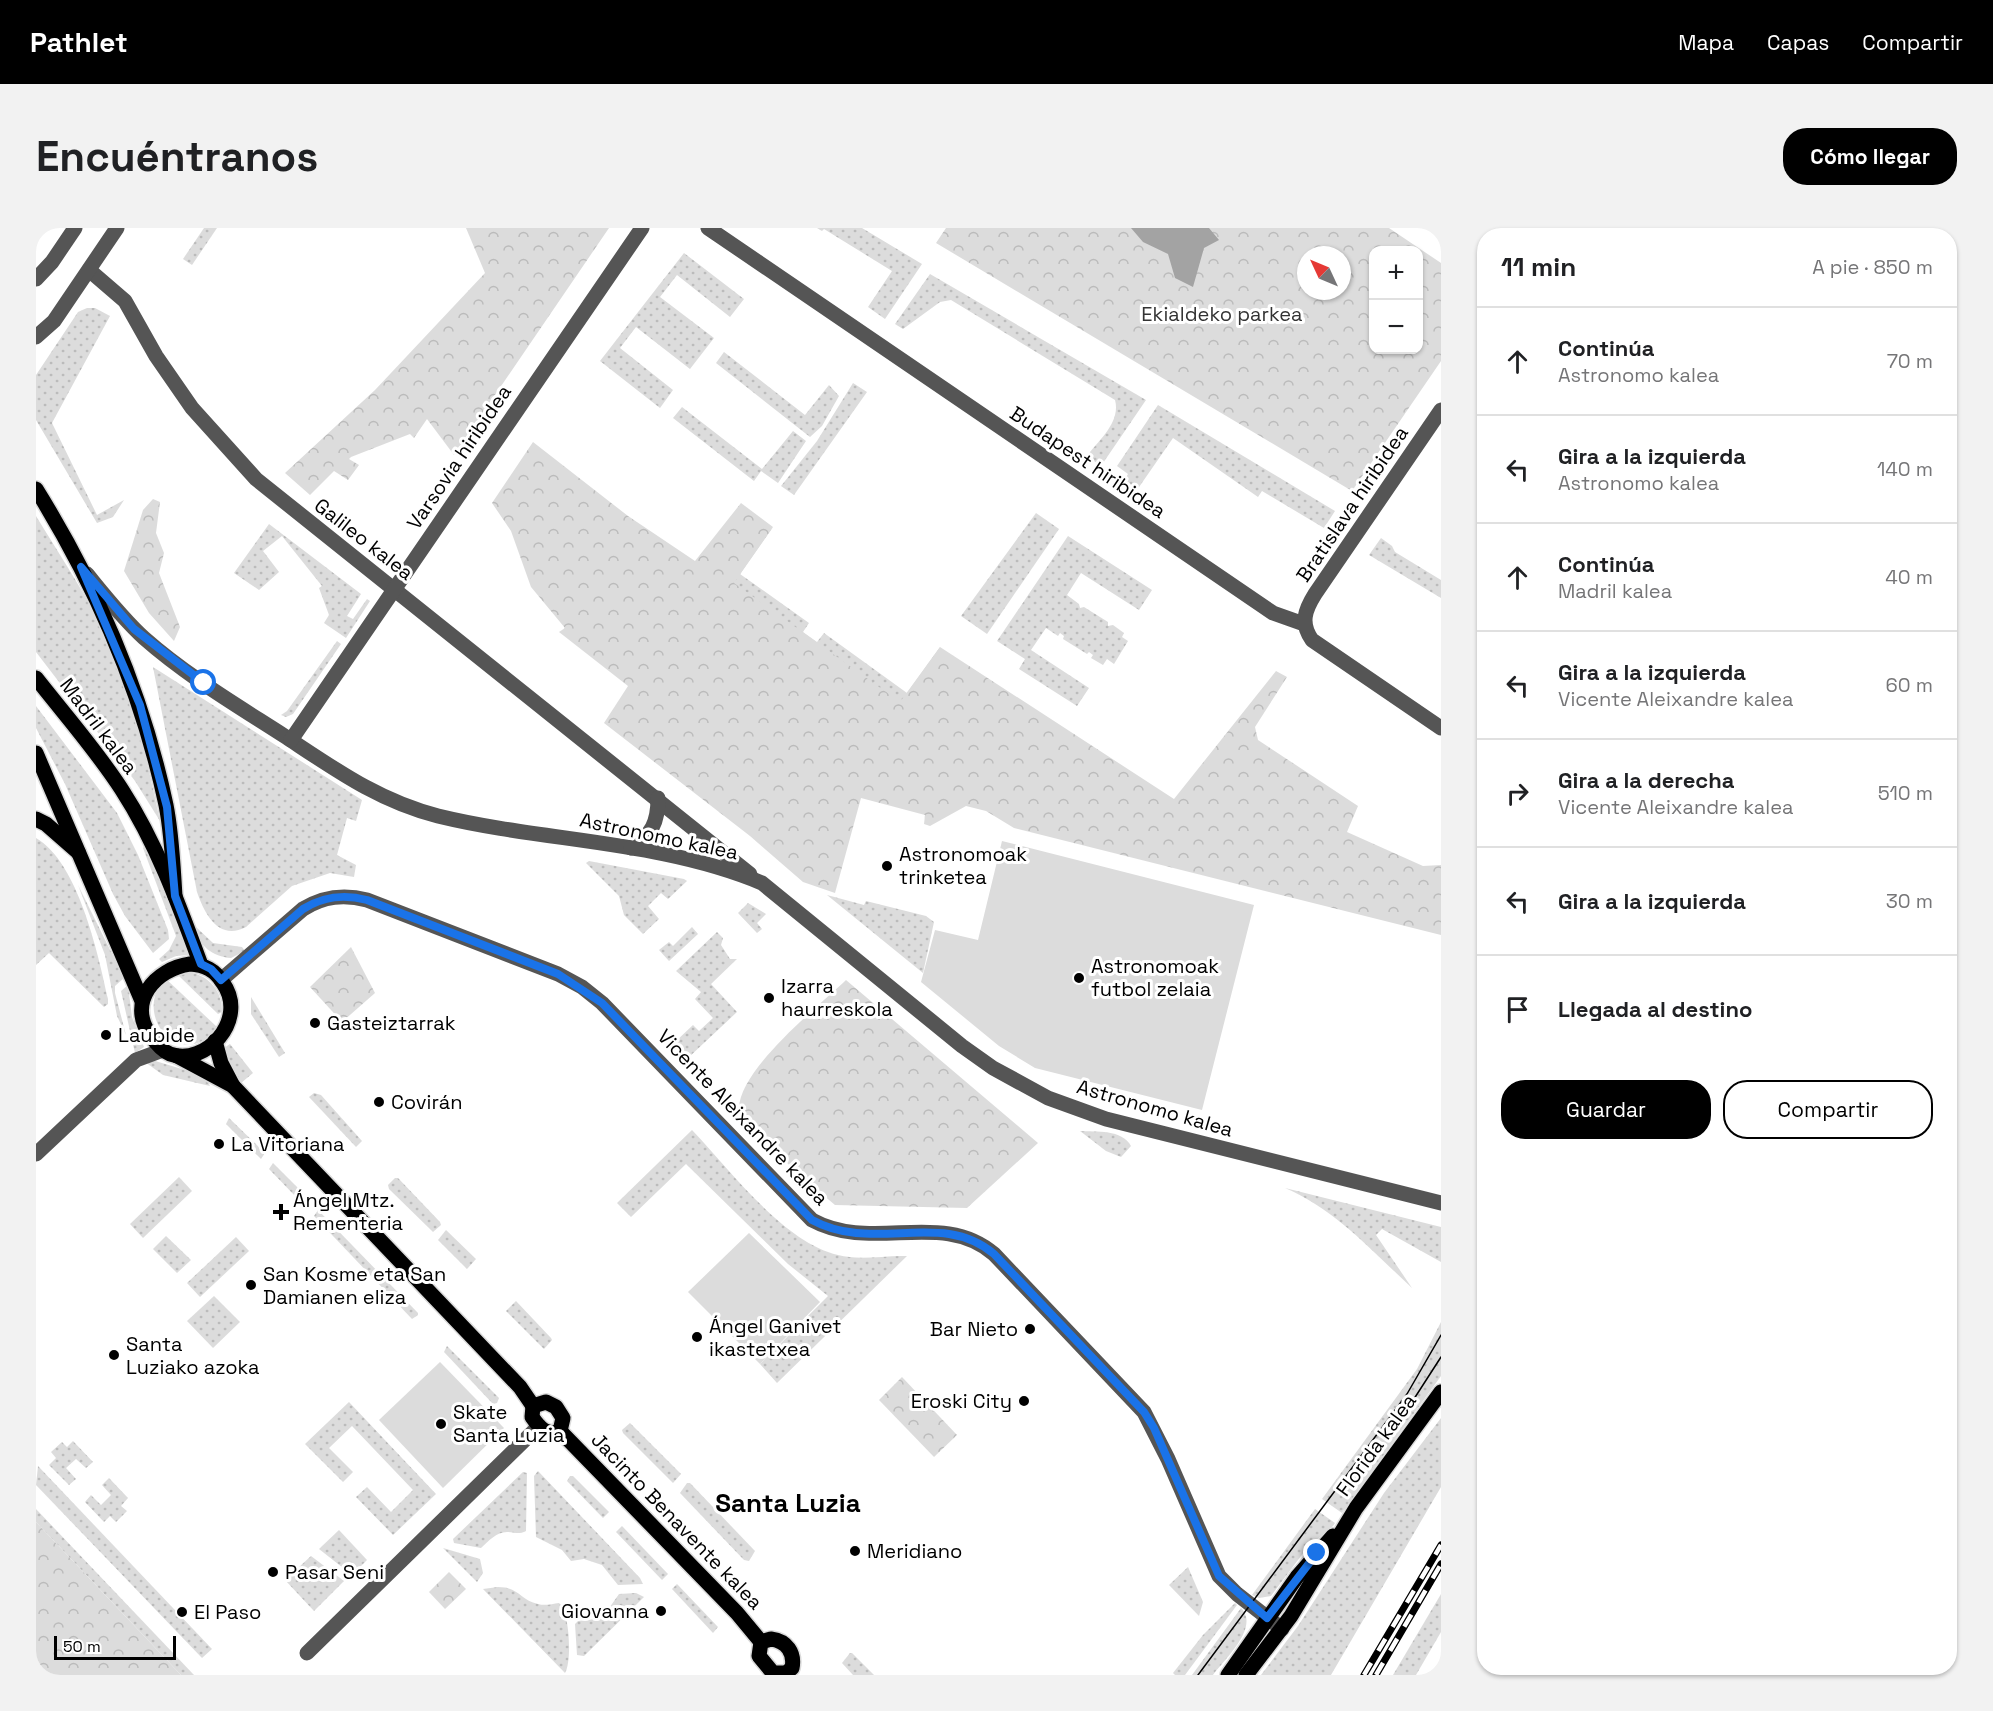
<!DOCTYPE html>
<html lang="es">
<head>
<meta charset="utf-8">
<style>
	:root { --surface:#fff; --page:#f2f2f2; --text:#202124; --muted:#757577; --line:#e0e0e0; --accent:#000 }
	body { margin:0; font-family:"Space Grotesk",sans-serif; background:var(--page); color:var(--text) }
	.controls { position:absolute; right:18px; top:18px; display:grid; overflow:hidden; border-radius:12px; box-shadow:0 2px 4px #0004 }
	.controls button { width:54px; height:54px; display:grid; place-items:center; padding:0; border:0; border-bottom:2px solid var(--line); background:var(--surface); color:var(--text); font:30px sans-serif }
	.compass { position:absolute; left:1261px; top:18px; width:54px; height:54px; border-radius:50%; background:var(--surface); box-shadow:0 2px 4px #0004; rotate:314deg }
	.scale { position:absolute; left:18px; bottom:15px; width:122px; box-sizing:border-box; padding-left:6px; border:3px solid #000; border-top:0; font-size:16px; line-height:21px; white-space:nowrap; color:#000; -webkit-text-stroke:4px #fff; paint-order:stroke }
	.stop { position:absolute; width:18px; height:18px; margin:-14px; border:4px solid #1a73e8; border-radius:50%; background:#fff }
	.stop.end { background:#1a73e8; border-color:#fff; box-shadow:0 2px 6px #0008 }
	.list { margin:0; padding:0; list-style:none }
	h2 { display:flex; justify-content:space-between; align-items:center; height:78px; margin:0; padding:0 24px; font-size:26px }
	h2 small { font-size:20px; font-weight:400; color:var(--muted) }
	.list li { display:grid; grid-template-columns:39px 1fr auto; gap:18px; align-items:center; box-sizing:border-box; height:108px; padding:0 24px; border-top:2px solid var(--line) }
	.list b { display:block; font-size:22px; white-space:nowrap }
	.list p { margin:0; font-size:20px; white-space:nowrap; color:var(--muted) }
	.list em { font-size:20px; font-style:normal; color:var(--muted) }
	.actions { display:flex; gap:12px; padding:18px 24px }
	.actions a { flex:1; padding:14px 0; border:2px solid var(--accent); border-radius:24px; text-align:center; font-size:21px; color:var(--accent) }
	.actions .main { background:var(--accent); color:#fff }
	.icon { flex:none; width:33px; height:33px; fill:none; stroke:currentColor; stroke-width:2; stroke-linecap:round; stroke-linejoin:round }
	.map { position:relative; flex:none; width:1405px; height:1447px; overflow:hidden; border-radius:24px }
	header { display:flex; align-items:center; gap:36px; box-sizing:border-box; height:84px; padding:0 30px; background:var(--accent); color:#fff }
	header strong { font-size:28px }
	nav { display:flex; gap:33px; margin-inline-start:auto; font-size:21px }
	.intro { display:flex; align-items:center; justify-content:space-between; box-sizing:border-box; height:144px; padding:0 36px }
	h1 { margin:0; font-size:42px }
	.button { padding:15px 27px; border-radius:24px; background:var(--accent); color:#fff; font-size:21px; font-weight:700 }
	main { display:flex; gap:36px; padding:0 36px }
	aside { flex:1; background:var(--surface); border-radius:24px; box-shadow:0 2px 4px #0004 }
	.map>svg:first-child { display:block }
	.grass { fill:url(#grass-dots) }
	.forest { fill:url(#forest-crowns); fill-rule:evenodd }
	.pitch { fill:#dcdcdc }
	.water { fill:#a3a3a3 }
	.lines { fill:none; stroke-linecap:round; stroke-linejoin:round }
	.major-casing { stroke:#dbdbdb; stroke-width:18 }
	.minor { stroke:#555; stroke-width:15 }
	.major { stroke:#000; stroke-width:15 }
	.tram { stroke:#000; stroke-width:1.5 }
	.rail-casing { stroke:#000; stroke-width:7 }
	.rail { stroke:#fff; stroke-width:4.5; stroke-dasharray:14; stroke-linecap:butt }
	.route { stroke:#1a73e8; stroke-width:8 }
	.poi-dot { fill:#000; stroke:#fff; stroke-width:2 }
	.labels { text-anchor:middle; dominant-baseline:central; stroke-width:6; stroke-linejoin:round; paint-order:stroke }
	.park-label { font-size:20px; fill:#333; stroke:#fff }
	.street-label { font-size:20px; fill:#000; stroke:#fff }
	.poi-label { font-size:20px; fill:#000; stroke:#fff; text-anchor:start }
	.district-label { font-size:26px; font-weight:bold; fill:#000; stroke:#fff }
</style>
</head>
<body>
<header>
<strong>Pathlet</strong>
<nav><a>Mapa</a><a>Capas</a><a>Compartir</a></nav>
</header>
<div class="intro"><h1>Encuéntranos</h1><a class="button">Cómo llegar</a></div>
<main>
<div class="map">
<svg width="1405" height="1447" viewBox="0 0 1405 1447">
	<defs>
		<pattern id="grass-dots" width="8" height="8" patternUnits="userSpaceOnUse" patternTransform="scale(1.5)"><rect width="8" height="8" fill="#dcdcdc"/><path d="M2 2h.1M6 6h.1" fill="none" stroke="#bbb" stroke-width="1.8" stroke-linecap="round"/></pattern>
		<pattern id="forest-crowns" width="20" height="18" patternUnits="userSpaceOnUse" patternTransform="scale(1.5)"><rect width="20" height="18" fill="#dcdcdc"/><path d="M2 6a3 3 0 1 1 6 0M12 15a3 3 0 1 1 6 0" fill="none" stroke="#bbb"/></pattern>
	</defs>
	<rect width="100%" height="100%" fill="#fff"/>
	<g class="grass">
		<path d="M168,0H181L156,37L147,31Z"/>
		<path d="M781,0H826L886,36L849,91L832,79L856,43L788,1L786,3Z"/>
		<path d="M648,25L708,71L694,89L641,47L624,69L678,110L654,141L600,99L584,120L637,162L624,180L564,133Z"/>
		<path d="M894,46L1110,172L1065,238L1051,228C1063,212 1085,194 1079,172L915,72L904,74L867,101L859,96Z"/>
		<path d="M51,80H59L74,88L16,195L61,287L88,272L77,289L61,295L0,192V147L42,84Z"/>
		<path d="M688,124L769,187L793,157L803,168L786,198L774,209L680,135Z"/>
		<path d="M817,155L831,164L758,267L745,258L781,213Z"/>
		<path d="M1122,177L1299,283L1288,300L1226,263L1222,269L1137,210L1101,262L1088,253L1092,246L1081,238Z"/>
		<path d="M646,179L726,241L757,203L770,213L742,255L725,243L718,253L637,190Z"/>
		<path d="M1000,285L1023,301L951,406L925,388Z"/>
		<path d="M0,288C28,334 59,379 79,429C100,482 112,537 124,593L99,553L0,424Z"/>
		<path d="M233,296L325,366L311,388L317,391L331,371L334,373L310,410L288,395L293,387L283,360L286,358L246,308L227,323L243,344L223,362L198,345Z"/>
		<path d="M737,299L704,346L773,395L767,404L781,414L788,405L871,465L904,419L893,502L662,389Z"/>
		<path d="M1032,308L1116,362L1103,382L1045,345L1031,367L1043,376L1044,380L1048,379L1072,394V398L1077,397L1088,405L1086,409L1092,413L1078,436L1071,431L1067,437L1055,430L1057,427L1053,424L1051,426L1027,411L1028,408L1024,405L1022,408L1010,400L995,422L1053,460L1041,478L983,441L989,431L961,413Z"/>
		<path d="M1345,310L1356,318L1359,324L1405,352V370L1333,327Z"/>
		<path d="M301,413L305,416L257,486L250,489L245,487L251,483Z"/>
		<path d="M117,439L326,572L320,593L311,590L301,627L320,637L318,649L294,645L256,658L210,699C183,713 169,687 161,664Z"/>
		<path d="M0,478L81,585L102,627L132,702L133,711L117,725L89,688L77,666L29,556L0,500Z"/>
		<path d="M0,610C42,634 62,725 72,771V776L68,779L13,725L0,737Z"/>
		<path d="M109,618L154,727L140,728L126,734L123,731L133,722L140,708L107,620Z"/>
		<path d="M553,633L648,651L651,653L632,671L625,665L612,678L623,691L607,706L588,687L583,668L550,635Z"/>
		<path d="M42,657L88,750L79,758V765L90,807L81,788L69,727Z"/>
		<path d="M791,667L828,677L830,673L890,688L898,694L887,745Z"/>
		<path d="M712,675L730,686L721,695L726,701L721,705L702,685Z"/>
		<path d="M160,699L177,715L206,719L209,723L195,730C177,729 161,717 160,699Z"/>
		<path d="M656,699L662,706L633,733L623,722L633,714L637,718Z"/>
		<path d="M681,704L687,710L685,717L694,731H701L675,756L701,784L652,830L638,815L657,797L663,803L677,790L659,771L665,764L640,743Z"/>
		<path d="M153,744C174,748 186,763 186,784L182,786L143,748V745Z"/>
		<path d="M129,750L181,799C148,846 94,789 129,750Z"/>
		<path d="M92,757L96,789L108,819L99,825L85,763Z"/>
		<path d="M215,769L249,825L243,829L215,786Z"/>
		<path d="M194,816L217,845L205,855L190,832L188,820Z"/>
		<path d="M116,832L169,848L174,858L127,847L109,834Z"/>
		<path d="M278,865L285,867L326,913L320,919L273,869Z"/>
		<path d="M193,890L229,925L225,931L190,896Z"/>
		<path d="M656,902C695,943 747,1014 802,1027C824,1033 849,1027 871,1028L741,1155L724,1136L792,1068L752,1036L650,936L595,989L581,975Z"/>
		<path d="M1044,903C1060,904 1086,901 1095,918L1085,929L1070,923Z"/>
		<path d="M237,935L268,966L262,971L233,941Z"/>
		<path d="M143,949L156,963L107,1010L94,996Z"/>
		<path d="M359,950H362L404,994L405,997L397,1004L353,961L352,957Z"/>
		<path d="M1249,960L1405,999V1034L1346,1001L1340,1007L1376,1060C1337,1024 1299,981 1249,960Z"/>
		<path d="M282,982L382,1085V1087L376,1091L278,988Z"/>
		<path d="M410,1002L440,1031L431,1041L402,1012Z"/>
		<path d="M130,1008L155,1032L141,1045L117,1021Z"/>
		<path d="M200,1009L213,1023L164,1069L151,1055Z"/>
		<path d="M178,1068L204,1094L177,1120L151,1093Z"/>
		<path d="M480,1073L515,1110L516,1112L508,1121L470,1083Z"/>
		<path d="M1405,1094V1148L1306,1285L1286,1271L1381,1141Z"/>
		<path d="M411,1118L463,1170L461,1175L457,1176L408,1124Z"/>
		<path d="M313,1174L400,1266L357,1307L320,1269L331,1259L355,1284L377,1262L316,1198L293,1220L317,1244L307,1254L269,1216Z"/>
		<path d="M1405,1190V1259L1295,1447H1225L1262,1398L1348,1265Z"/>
		<path d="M594,1195L645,1246L637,1255L587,1205L586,1202Z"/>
		<path d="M37,1213L57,1234L50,1240L40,1231L30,1240L40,1251L33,1257L13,1237L20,1230L15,1224L26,1214L31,1219Z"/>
		<path d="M2,1238L176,1421L166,1430L0,1257Z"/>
		<path d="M502,1243L604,1350L607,1356L582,1357L566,1337L548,1331L535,1333L526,1322L500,1309L498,1248Z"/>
		<path d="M487,1244L491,1245L490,1303C482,1307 479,1304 471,1304C460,1304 453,1313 445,1320L418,1315L417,1311Z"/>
		<path d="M534,1248H537L573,1284L567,1290L531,1253Z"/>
		<path d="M73,1250L92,1270L85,1278L91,1283L80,1294L74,1288L68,1294L49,1274L55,1267L65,1277L75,1267L66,1257Z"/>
		<path d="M651,1255H654L719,1323L713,1333L708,1332L644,1265Z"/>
		<path d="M0,1281L158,1447H145L0,1294Z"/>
		<path d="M1279,1281L1299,1295L1297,1298L1271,1320L1235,1368L1223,1370L1216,1367Z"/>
		<path d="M586,1298L632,1346L626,1352L580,1304Z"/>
		<path d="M303,1302L331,1332L316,1347L283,1321Z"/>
		<path d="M407,1320L444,1331L447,1345L441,1354Z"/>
		<path d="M275,1328L308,1353L278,1383L249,1352Z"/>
		<path d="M1152,1339L1167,1374L1163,1388L1133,1357Z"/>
		<path d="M641,1356L682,1399L677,1405L636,1361Z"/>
		<path d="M462,1359C483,1359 484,1372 502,1376C509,1378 516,1376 523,1375C534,1384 536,1434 529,1445L447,1361Z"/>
		<path d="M600,1365L608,1369L548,1428L541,1427L539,1396L542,1393L559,1391L569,1386L583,1366Z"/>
		<path d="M1405,1366V1404L1380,1447H1357Z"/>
		<path d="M1199,1375L1201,1377L1149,1447H1139L1137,1445L1167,1407Z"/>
		<path d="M1205,1380C1224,1399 1189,1431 1177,1447H1156Z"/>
		<path d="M814,1425H816L838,1447H817L806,1435Z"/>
	</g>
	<g class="forest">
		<path d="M430,0H573L418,227L391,191L378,210L374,206L315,229L313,231L323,237L312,252L298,243L274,267L249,245L339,162L449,45Z"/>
		<path d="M910,0H1353L1405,35V133L1316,263L900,15ZM1338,22H1382V122H1338ZM1270,27H1306V63H1270Z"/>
		<path d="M497,214L592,288L659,333L705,275L737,299L698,355L864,474L904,419L1138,571L1240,443L1251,449L1219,499L1222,512L1322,578L1311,604L1387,638L1405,637V707L978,600L950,583L930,578L894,598L888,596L889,587L825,570L799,665L767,654L714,608L568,495L592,458L523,404L529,400L495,359L475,303L456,275Z"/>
		<path d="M117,271L124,274L120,305L128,325L123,345L144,399L138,413L113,385L88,343L107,282Z"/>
		<path d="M315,719L339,765L306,794L274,759Z"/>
		<path d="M810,752L1002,915L931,980L799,977L762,946L704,887C693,849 784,777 810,752Z"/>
		<path d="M866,1149L921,1207L898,1229L843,1172Z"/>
		<path d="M0,1294L145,1447H0Z"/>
		<path d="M413,1344L430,1361L409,1381L393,1364Z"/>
	</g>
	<g class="pitch">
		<path d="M966,613L1218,677L1166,882L999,840L963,818L885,754L899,702L942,712Z"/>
		<path d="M713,1005L784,1074L724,1136L652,1064Z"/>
		<path d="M404,1134L468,1200L407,1260L343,1192Z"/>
	</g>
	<path class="water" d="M1095,0H1173L1183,12L1168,20L1157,59L1139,50L1132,26L1107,14Z"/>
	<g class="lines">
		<g class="major-casing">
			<g id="major">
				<path d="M0,261C61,359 106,464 130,577C136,607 137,638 139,668"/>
				<path d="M0,450C29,487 61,523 86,562C121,616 143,677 165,737"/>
				<path d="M0,525L106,773"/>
				<path d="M0,591L10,596L42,624"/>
				<path d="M154,736C169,737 179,742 187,755C213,792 169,839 134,826C126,823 119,814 114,807C91,774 119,741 154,736Z"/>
				<path d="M179,813L185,835L197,858"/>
				<path d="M141,828L197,858L484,1159L497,1178"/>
				<path d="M497,1178L510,1174L520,1179L527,1190L524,1203"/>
				<path d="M497,1178L496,1189C503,1199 511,1209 524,1203"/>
				<path d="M524,1203L701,1385L725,1414"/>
				<path d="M735,1411C751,1413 759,1425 756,1440L750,1445H737L723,1428L725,1414Z"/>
				<path d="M1192,1447L1261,1349L1297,1308"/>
				<path d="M1210,1447L1255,1388L1320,1280L1405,1164"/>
			</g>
		</g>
		<g class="minor">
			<path d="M672,0L1237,385L1268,396"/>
			<path d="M53,42L89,73L120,128L156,180L220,251L714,646"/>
			<path d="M0,51L16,34L39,0"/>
			<path d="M0,109L18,93L81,0"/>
			<path d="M1405,182L1279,366C1269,382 1264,395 1276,412L1405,500"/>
			<path d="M51,346C69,368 87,391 108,410C151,448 202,478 250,509C300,542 343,573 402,588C509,614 623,612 726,655L926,818L957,840L1012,870L1070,891L1405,975"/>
			<path d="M255,512L606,0"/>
			<path d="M595,620C616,607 622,594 622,570"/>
			<path d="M185,752L267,681C288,668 308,666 331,672L522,746L546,759L566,775L776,992C836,1025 906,981 958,1026L1108,1184L1132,1231L1183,1348L1201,1366L1246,1401"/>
			<path d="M0,926L100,832L127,822"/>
			<path d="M271,1425L503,1198"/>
		</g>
		<use href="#major" class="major"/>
		<g class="tram">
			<path d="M1376,1174L1405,1129"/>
			<path d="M1162,1447L1371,1166L1405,1107"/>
		</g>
		<g class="rail-casing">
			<g id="rail">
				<path d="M1328,1447L1405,1317"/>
				<path d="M1340,1447L1405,1336"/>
			</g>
		</g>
		<use href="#rail" class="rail"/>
	</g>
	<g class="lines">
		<path class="route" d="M168,455L98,401L45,339L104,477L131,579L139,668L165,736L175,741L185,752L267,681C288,668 308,666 331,672L522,746L566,775L776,992C838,1026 905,981 958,1026L1108,1184L1118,1200L1183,1348L1231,1390L1281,1325"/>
	</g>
	<g class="poi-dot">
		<circle cx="851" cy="638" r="6"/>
		<circle cx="1043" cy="750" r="6"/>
		<circle cx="733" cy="770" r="6"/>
		<circle cx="279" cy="795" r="6"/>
		<circle cx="70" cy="807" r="6"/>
		<circle cx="343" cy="874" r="6"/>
		<circle cx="183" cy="916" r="6"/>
		<path d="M242 975h6v6h6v6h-6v6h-6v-6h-6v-6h6z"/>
		<circle cx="215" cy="1057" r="6"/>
		<circle cx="994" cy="1101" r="6"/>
		<circle cx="661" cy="1109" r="6"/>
		<circle cx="78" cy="1127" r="6"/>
		<circle cx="988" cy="1173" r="6"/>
		<circle cx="405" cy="1196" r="6"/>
		<circle cx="819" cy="1323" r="6"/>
		<circle cx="237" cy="1344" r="6"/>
		<circle cx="625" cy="1383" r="6"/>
		<circle cx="146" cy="1384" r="6"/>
	</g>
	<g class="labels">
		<g class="park-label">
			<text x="1186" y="86">Ekialdeko parkea</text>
		</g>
		<g class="street-label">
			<text transform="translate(423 229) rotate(-56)">Varsovia hiribidea</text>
			<text transform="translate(1052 234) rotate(34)">Budapest hiribidea</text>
			<text transform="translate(1316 276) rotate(-56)">Bratislava hiribidea</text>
			<text transform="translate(328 311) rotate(38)">Galileo kalea</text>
			<text transform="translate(63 498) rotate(53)">Madril kalea</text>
			<text transform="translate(623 608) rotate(12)">Astronomo kalea</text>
			<text transform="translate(1119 880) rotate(16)">Astronomo kalea</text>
			<text transform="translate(707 889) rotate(46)">Vicente Aleixandre kalea</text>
			<text transform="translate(1340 1217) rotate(-54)">Florida kalea</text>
			<text transform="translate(641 1293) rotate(46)">Jacinto Benavente kalea</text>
		</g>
		<g class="poi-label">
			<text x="863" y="626">Astronomoak<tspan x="863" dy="23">trinketea</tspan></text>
			<text x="1055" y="738">Astronomoak<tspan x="1055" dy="23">futbol zelaia</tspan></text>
			<text x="745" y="758">Izarra<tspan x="745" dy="23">haurreskola</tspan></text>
			<text x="291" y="795">Gasteiztarrak</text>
			<text x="82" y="807">Laubide</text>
			<text x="355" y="874">Covirán</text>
			<text x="195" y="916">La Vitoriana</text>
			<text x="257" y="972">Ángel Mtz.<tspan x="257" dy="23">Rementeria</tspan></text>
			<text x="227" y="1046">San Kosme eta San<tspan x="227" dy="23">Damianen eliza</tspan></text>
			<text x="673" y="1098">Ángel Ganivet<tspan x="673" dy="23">ikastetxea</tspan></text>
			<text x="982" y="1101" text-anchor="end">Bar Nieto</text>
			<text x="90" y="1116">Santa<tspan x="90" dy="23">Luziako azoka</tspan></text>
			<text x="976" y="1173" text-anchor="end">Eroski City</text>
			<text x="417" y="1184">Skate<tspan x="417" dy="23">Santa Luzia</tspan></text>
			<text x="831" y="1323">Meridiano</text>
			<text x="249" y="1344">Pasar Seni</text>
			<text x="613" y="1383" text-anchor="end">Giovanna</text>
			<text x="158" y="1384">El Paso</text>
		</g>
		<g class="district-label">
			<text x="752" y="1275">Santa Luzia</text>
		</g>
	</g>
</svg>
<div class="controls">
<button>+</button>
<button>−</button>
</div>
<svg class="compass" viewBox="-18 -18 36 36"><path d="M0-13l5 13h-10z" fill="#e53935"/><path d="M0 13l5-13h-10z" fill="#757577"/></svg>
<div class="scale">50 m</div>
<div class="stop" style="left:168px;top:455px"></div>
<div class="stop end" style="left:1281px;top:1325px"></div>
</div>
<aside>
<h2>11 min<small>A pie · 850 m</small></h2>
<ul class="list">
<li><svg class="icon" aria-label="ahead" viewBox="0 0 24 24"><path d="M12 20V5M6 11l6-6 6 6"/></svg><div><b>Continúa</b><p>Astronomo kalea</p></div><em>70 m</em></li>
<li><svg class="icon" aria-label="left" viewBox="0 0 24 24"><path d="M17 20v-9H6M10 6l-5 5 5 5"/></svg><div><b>Gira a la izquierda</b><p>Astronomo kalea</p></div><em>140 m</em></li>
<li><svg class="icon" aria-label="ahead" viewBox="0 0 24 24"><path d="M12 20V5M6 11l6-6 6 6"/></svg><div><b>Continúa</b><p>Madril kalea</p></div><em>40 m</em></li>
<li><svg class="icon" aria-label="left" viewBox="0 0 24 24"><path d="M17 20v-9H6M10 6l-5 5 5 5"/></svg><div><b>Gira a la izquierda</b><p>Vicente Aleixandre kalea</p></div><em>60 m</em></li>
<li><svg class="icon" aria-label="right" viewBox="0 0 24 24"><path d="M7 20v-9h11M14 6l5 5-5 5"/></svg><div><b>Gira a la derecha</b><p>Vicente Aleixandre kalea</p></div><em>510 m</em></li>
<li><svg class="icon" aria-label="left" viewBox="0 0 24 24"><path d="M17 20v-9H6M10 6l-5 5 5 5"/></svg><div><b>Gira a la izquierda</b></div><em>30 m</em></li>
<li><svg class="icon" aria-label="arrive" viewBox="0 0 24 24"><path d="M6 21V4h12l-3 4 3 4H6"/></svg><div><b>Llegada al destino</b></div></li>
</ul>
<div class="actions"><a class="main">Guardar</a><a>Compartir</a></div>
</aside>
</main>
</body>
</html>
